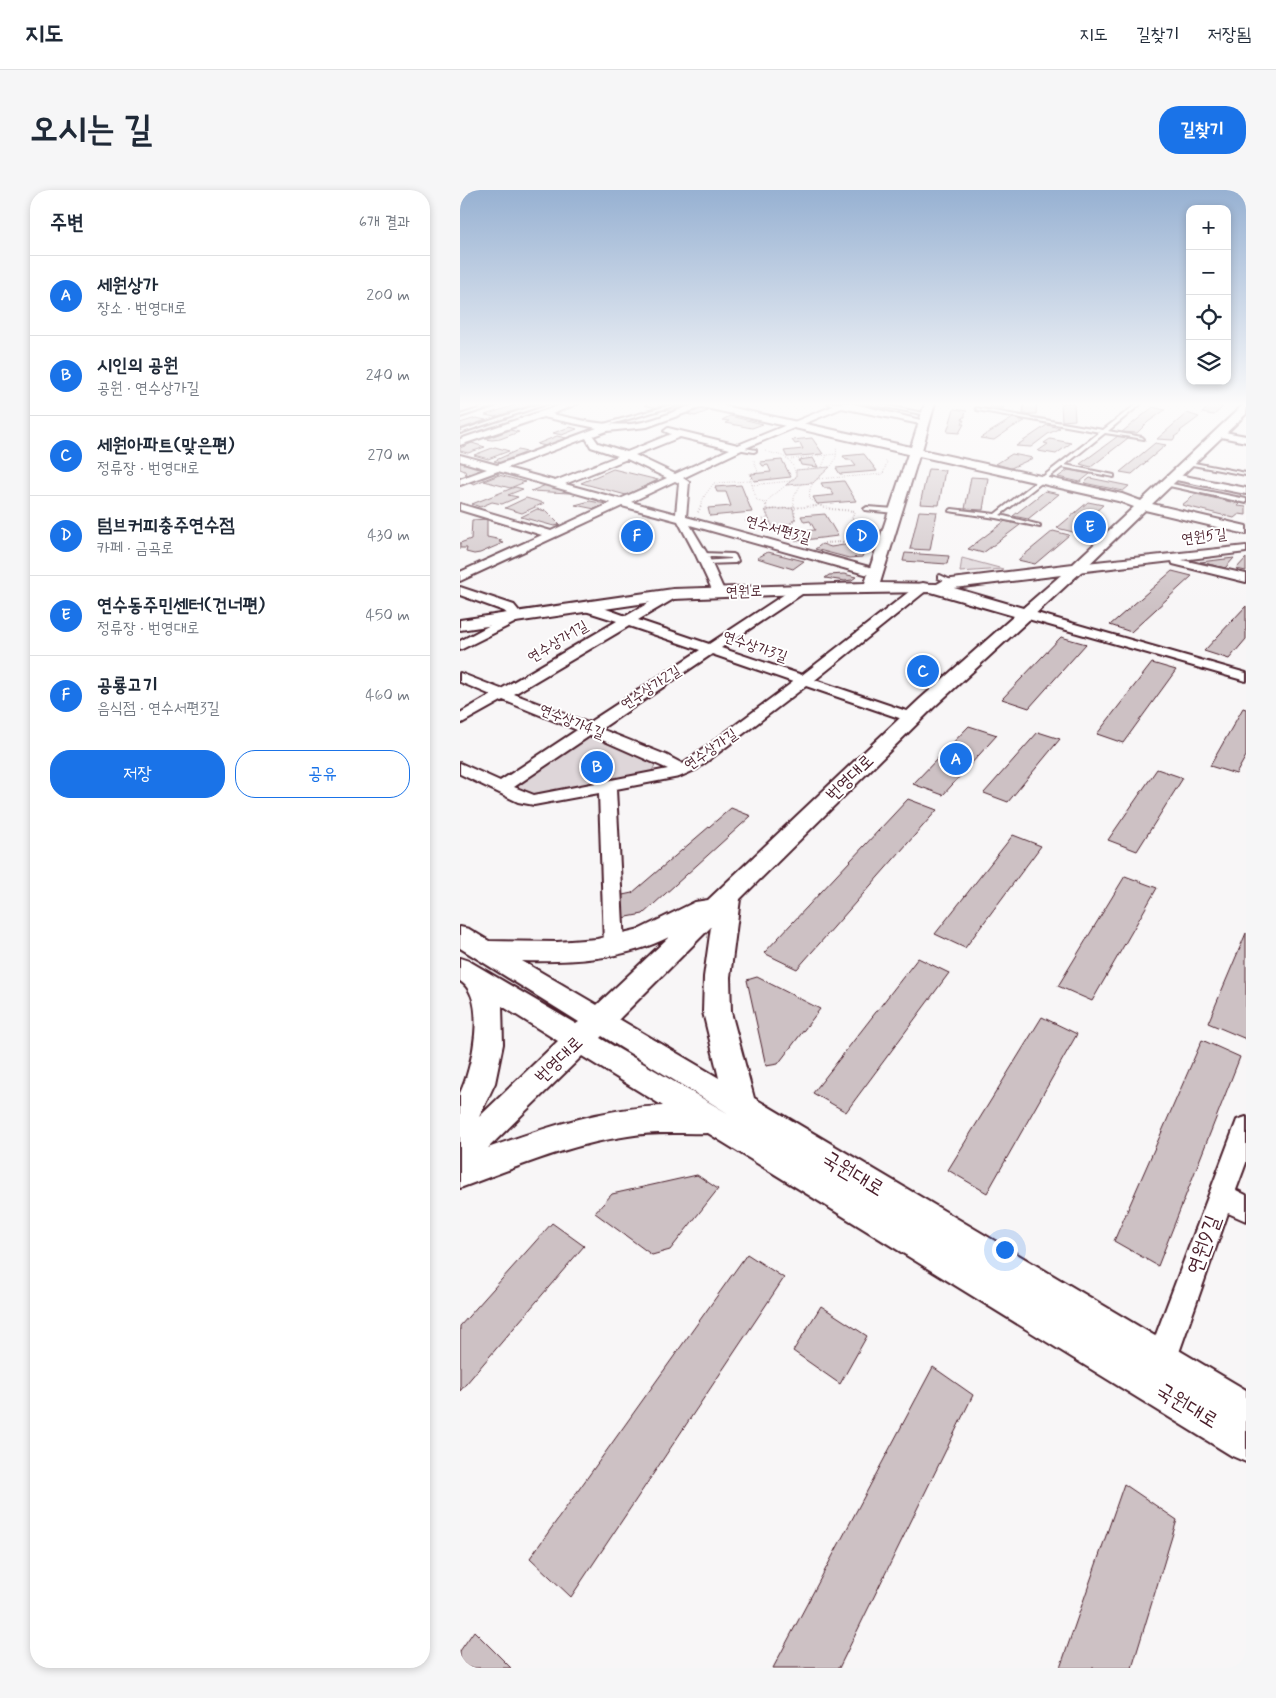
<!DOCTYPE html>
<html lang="ko">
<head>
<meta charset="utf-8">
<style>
	:root { --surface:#fff; --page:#f6f6f7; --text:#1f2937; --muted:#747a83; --line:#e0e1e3; --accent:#1a73e8 }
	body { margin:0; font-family:Mynerve,"Poor Story",sans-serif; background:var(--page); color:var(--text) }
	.controls { position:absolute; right:15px; top:15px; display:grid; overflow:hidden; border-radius:10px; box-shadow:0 2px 8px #0003 }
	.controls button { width:45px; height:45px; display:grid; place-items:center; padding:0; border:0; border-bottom:1px solid var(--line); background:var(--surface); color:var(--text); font:25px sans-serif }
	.you { position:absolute; left:544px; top:1059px; width:18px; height:18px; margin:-12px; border:4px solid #fff; border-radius:50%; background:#1a73e8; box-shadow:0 0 0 8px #1a73e833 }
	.badge { display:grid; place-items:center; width:32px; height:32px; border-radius:50%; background:var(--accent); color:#fff; font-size:16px; font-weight:700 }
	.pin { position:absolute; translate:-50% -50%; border:2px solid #fff; box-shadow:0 1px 5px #0006 }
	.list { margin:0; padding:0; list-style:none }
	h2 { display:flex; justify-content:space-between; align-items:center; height:65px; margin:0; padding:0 20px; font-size:21px }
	h2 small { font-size:16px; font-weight:400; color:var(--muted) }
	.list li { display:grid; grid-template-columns:32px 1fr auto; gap:15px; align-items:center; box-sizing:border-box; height:80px; padding:0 20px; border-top:1px solid var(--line) }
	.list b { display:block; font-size:19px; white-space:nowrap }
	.list p { margin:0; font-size:16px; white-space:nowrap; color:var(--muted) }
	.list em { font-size:16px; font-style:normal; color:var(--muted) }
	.actions { display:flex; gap:10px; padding:15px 20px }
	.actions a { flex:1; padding:11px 0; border:1px solid var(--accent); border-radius:20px; text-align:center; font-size:18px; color:var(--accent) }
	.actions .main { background:var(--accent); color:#fff }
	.icon { flex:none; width:28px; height:28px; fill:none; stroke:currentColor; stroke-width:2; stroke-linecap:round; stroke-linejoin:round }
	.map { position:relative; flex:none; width:786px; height:1478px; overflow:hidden; border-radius:20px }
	header { display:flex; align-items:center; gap:30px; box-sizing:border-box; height:70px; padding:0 25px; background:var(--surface); border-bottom:1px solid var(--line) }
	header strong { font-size:24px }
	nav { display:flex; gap:28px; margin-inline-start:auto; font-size:18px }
	.intro { display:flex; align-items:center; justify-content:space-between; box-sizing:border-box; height:120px; padding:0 30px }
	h1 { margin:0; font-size:35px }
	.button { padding:12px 22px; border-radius:20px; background:var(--accent); color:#fff; font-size:18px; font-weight:700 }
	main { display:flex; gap:30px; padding:0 30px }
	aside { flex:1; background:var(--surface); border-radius:20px; box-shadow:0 2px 8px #0003 }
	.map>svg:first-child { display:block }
	.green { fill:#ded6d9; stroke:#947a82 }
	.building { fill:#cdc1c4; stroke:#4a1f2b }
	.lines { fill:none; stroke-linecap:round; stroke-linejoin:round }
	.service-casing { stroke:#4a1f2b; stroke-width:4 }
	.minor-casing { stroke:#4a1f2b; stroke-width:4 }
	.tertiary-casing { stroke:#4a1f2b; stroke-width:4 }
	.path-far1 { stroke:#4a1f2b; stroke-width:1; stroke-dasharray:0.5 2; stroke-linecap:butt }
	.path { stroke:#4a1f2b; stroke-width:2; stroke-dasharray:0.5 2.5; stroke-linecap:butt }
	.service { fill:#fff; fill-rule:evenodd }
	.minor { fill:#fff; fill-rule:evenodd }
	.tertiary { fill:#fff; fill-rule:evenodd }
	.labels { text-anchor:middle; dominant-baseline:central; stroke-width:4; stroke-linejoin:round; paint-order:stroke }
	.far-street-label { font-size:15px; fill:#4a1f2b; stroke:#fff }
	.street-label { font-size:18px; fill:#4a1f2b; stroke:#fff }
	.near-street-label { font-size:21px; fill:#4a1f2b; stroke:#fff }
</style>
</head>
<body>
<header>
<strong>지도</strong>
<nav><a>지도</a><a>길찾기</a><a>저장됨</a></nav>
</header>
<div class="intro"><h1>오시는 길</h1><a class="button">길찾기</a></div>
<main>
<aside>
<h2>주변<small>6개 결과</small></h2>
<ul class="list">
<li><span class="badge">A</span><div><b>세원상가</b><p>장소 · 번영대로</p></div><em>200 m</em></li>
<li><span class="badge">B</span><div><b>시인의 공원</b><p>공원 · 연수상가길</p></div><em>240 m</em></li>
<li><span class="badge">C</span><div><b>세원아파트(맞은편)</b><p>정류장 · 번영대로</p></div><em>270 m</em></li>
<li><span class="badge">D</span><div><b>텀브커피충주연수점</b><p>카페 · 금곡로</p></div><em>430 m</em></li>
<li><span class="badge">E</span><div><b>연수동주민센터(건너편)</b><p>정류장 · 번영대로</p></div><em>450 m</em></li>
<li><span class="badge">F</span><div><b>공룡고기</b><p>음식점 · 연수서편3길</p></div><em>460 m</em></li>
</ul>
<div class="actions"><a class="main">저장</a><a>공유</a></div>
</aside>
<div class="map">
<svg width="786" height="1478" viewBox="0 0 786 1478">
	<rect width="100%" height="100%" fill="#f8f6f7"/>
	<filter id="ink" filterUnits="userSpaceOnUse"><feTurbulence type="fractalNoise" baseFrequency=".02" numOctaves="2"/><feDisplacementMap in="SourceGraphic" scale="10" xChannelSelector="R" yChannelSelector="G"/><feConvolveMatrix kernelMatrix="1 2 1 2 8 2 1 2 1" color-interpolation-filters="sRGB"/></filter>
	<g filter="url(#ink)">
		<g class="green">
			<path d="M370,277L353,293L326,295L336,287V280Z"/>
			<path d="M333,318L335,329L331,333L314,340L305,320Z"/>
			<path d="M502,368L543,379L500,382Z"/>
			<path d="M131,543L197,571L191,583L75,607L51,596Z"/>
		</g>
		<g class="building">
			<path d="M61,213H78L35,227L25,225Z"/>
			<path d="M190,213H212L197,218L184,215Z"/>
			<path d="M531,213H545L543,214L544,218H530Z"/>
			<path d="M564,213H577L576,224H563Z"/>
			<path d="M601,213H614L615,230L602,231Z"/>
			<path d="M221,214L231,216L214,222L204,220Z"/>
			<path d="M751,215L759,216L763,217L754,225L742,223Z"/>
			<path d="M693,217L705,220L688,232L677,243L662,242Z"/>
			<path d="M235,218L248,221L235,226L223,223Z"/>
			<path d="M494,219L507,221L505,223V227H503L502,230H504L502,234H504L499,243L487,242Z"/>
			<path d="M727,223L739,227L720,241L721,242L714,247H715L713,250L697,249Z"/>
			<path d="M270,226L303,234L292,238L265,233L269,231L262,230Z"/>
			<path d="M16,228L26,230L0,239V233Z"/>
			<path d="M553,228L565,231L553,237L534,250L520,248Z"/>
			<path d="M587,235L600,238L588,244L571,257L556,256Z"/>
			<path d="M110,237L117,239L102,245L93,243Z"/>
			<path d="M50,240L59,242L40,249L32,250L25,249Z"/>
			<path d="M97,246L106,248L86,256L77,254Z"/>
			<path d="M658,246L668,248L631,277L620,274Z"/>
			<path d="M352,248L363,264L327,267L324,261L343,259L340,253L335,254L332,250Z"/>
			<path d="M590,249L611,253L596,264L578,261L588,254L584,253Z"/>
			<path d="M12,253L25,257L8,263L0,261V258Z"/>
			<path d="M695,253L706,255L672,284L660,282Z"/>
			<path d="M35,257L49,261L28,269L14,265Z"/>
			<path d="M58,260L71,263L49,271L42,273L34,271Z"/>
			<path d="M404,264L417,281L380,284L376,278L396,276L391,270H386L383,266Z"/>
			<path d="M552,264L573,268L551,278L536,274Z"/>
			<path d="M353,268L358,277L341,275L339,270Z"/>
			<path d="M322,270L331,287L294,291L291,284L311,282L308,275L303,276L300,272Z"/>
			<path d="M0,271L24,278L26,281L11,286L6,285L5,281L0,279Z"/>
			<path d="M153,279L198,290L166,305L121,293Z"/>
			<path d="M468,279L485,280L479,315L460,314Z"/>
			<path d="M608,280L630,284L620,292L598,287Z"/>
			<path d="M34,283L39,284L14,294L10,292Z"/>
			<path d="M39,285L65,292L50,298L24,291Z"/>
			<path d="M511,287L528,288L523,320L505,319Z"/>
			<path d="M630,288L669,296L663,301L624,293Z"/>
			<path d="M384,291L396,311L357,314L353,307L374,305L370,298H364L361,293Z"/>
			<path d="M86,295L113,302L109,303L71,301Z"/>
			<path d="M281,295L292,322L250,326L248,318L271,316L266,302H257L255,297Z"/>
			<path d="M55,297L63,299L48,305L58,307L42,314L32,312L20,317L12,314Z"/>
			<path d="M585,301L599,304L568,329L553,326Z"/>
			<path d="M736,304L780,314L778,316L786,317V325L779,324L774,328L722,315Z"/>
			<path d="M66,308L84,313L62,323L45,318Z"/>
			<path d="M130,311L146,314L135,319L115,315Z"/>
			<path d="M628,312L643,315L613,342L597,338Z"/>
			<path d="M77,319L86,321L100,335L94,336L61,327Z"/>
			<path d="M459,321L477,322L470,360L450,359Z"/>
			<path d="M365,324L378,346L336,351L331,342L355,340L350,331L344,332L341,326Z"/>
			<path d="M27,329V347L42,350L39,352L43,353L20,363L14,364L6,362L7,358H0V353L11,349L12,330Z"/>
			<path d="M545,331L560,335L523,363L508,359Z"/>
			<path d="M396,340L413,341L402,367L389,368L355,359L362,354L371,357L390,354Z"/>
			<path d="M593,341L609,345L575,374L558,370Z"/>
			<path d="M308,362L344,371L333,379L297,368Z"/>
			<path d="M445,363L489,366L487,374L443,371Z"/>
			<path d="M774,368L765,378L740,372Z"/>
			<path d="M786,368V381L776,379Z"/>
			<path d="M712,381L732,386L671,442L650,435Z"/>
			<path d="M384,384L396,387L392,390L385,391L365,388L369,385Z"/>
			<path d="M786,416V449L769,469L744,461Z"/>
			<path d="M601,447L626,454L569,518L542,509Z"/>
			<path d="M692,473L716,480L663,553L637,544Z"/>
			<path d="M783,518L786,519V566L776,584L750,576Z"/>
			<path d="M509,536L537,545L483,605L453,594Z"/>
			<path d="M578,542L600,549L548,612L524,603Z"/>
			<path d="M697,579L723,588L677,661L648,650Z"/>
			<path d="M448,609L477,620L337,779L304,763Z"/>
			<path d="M271,618L291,626L183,724L162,728L158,706L172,703Z"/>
			<path d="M553,645L581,656L505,758L475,744Z"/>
			<path d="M665,686L697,698L632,811L598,796Z"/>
			<path d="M786,743V849L748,833Z"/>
			<path d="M458,768L489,783L386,922L353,903Z"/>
			<path d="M297,787L360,819L318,874L306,876L287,790Z"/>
			<path d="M582,827L617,844L527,1003L488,980Z"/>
			<path d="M742,850L780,867L698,1076L654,1051Z"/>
			<path d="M237,985L258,999L210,1060L192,1065L135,1023L152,1004Z"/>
			<path d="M92,1033L124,1056L0,1201V1136Z"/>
			<path d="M287,1064L324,1088L111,1407L70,1368Z"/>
			<path d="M361,1116L407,1146L380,1194L333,1161Z"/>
			<path d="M473,1177L513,1205L379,1478H313Z"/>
			<path d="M664,1294L717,1330L672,1478H600Z"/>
			<path d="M14,1441L51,1478H0V1461Z"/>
		</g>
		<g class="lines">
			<g class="service-casing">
				<g id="service">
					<path d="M37,213H43L0,227V225Z"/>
					<path d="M83,213H89L0,243V241Z"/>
					<path d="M218,213H224L141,237L137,236Z"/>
					<path d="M404,213H412L469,224L467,225Z"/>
					<path d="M678,213H682L648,241L682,247L684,249L645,243L605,275L654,285V287L602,277L540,325L580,335V337L536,328L489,321L492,319L535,324L640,242L517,220L516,218L643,240Z"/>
					<path d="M279,257L296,260V261L294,262L277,259Z"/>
					<path d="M729,272L786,283V285L727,274Z"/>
					<path d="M707,293L786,309V313L705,295Z"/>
					<path d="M407,317L435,319L438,321L435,323L405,320L404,319Z"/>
					<path d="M242,363L273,364L275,365L278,371L275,373L245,374L243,373V371L271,369V368L240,366V364Z"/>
					<path d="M480,385L497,393L498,394L493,395L478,388V386Z"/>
				</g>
			</g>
			<g class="minor-casing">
				<g id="minor">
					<path d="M107,213H119L92,224C122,230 152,239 183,232C207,227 229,212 253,213L187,237L147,241L133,246L138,253L167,262L211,244L204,241L208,238L278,255L373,216L368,213H390L469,232L465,235L382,218L288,257L223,288L229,292L226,327L420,380L422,383L420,386H412L230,335L248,365L265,403L259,407L255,406L236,365L218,331L162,316L0,391V382L82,345L0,320V314L91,341L151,313L38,281L0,295V289L27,279L0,271V265L37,275L137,238L83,227L0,255V249ZM220,247L270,259L215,284L175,265ZM126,248L131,257L158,266L95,291L47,278ZM167,269L207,288L160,309L105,294ZM215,291L219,293L216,324L171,312Z"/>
					<path d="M759,241L786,246V252L756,246L755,244Z"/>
					<path d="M714,284L786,298V304L711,289L709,287Z"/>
					<path d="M786,356V362L722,370L786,384V392L713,374L712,371L617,382L611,378L617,374Z"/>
					<path d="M463,393L467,394L469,397L467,400L355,490L458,525L461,528L458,531H448L346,496L237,579L219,587L156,599L164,755L161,760L154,763L147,760L144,755L139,603L74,615L58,612L0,584V573L40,591L117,540L43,510L0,534V523L31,505L0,492V483L41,499L157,431L122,420L121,417L122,414H132L166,426L209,401H217L219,404L217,407L178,430L249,454L337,396H345L347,399L345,402L261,458L342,485L459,394ZM169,436L240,460L128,533L54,504ZM252,464L333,492L223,574L206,565L141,539ZM131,545L208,579L74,605L54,597Z"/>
					<path d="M0,397L54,415L63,426L62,429L0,460V451L49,425L44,421L0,405Z"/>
					<path d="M566,420L786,483V491L561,427L560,424L561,421Z"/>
					<path d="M786,927V973L776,1000L786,1005V1031L768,1023L716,1171L712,1182L701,1186L690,1182L686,1171L774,938L777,930Z"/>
				</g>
			</g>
			<g class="tertiary-casing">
				<path id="tertiary" d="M233,213H251L451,257L465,213H475L462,260L662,304L681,311L782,216L786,215V224L692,314L786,336V344L685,320L622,381L474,517L280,709L270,787L271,822L294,908L786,1200V1272L772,1266L248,943C221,944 195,941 168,946C110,954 55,978 0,998V903C12,879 28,808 0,791V768L9,771L116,834L119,832L0,758V737L9,739L29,751L97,752L137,749L180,739L235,712L248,710L460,509L554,426L471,402L341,404L213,409L0,440V430L213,399L405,393L448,264L238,216ZM459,266L658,311L674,317L613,374L484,390L477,394L420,393ZM601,385L563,418L494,398ZM251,737L244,787L243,822L259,888L159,829ZM209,747L137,815L62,771C111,772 164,770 209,747ZM42,816L98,851L19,927L35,893L43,854ZM142,846L269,924L140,848ZM122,866L203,916C142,918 85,938 28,958Z"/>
			</g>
			<g class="path-far1">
				<path d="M305,261C324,267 332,265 336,287L309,309L306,316"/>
				<path d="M331,269L377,264"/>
				<path d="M362,277L367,265"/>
				<path d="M336,280L370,277"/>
				<path d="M357,289L423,284L427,272L423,268"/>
				<path d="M291,291L290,283L298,282L294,270"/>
				<path d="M326,295L352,293"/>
				<path d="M305,313L297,311L292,295L331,291"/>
				<path d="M240,316L245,305L254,293L291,291L292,295"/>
				<path d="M334,316V307L341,294"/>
				<path d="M353,316H358"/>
				<path d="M361,316L350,309C345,283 381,284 376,257"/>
			</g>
			<g class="path">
				<path d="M306,315L308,329L315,340"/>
				<path d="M358,315L371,319L395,321L384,352L364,353"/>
				<path d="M305,320L358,316"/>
				<path d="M238,322L241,315"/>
				<path d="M285,331L308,329"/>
				<path d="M390,338L414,340"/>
				<path d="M314,340L331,333L335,329L334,315"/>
			</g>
			<use href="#service" class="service"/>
			<use href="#minor" class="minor"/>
			<use href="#tertiary" class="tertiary"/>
		</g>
	</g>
	<linearGradient id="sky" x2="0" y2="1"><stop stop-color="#97b1d2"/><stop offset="0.51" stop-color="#fcfbfb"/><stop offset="1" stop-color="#fcfbfb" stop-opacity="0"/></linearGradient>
	<rect width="786" height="420" fill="url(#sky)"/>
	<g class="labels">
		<g class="far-street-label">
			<text transform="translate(318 340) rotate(16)">연수서편3길</text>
			<text transform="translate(744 347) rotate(-7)">연원5길</text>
			<text transform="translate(284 402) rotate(-2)">연원로</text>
			<text transform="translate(98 452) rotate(-31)">연수상가1길</text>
			<text transform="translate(295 457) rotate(19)">연수상가3길</text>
			<text transform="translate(191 498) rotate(-33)">연수상가2길</text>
			<text transform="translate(112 532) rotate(22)">연수상가4길</text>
			<text transform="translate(251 560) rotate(-35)">연수상가길</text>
		</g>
		<g class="street-label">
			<text transform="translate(390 588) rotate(-44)">번영대로</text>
			<text transform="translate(99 870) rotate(-44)">번영대로</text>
		</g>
		<g class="near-street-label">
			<text transform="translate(393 984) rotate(31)">국원대로</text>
			<text transform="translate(744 1055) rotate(-70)">연원9길</text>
			<text transform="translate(727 1216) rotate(31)">국원대로</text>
		</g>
	</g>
</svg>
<div class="controls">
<button>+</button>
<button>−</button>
<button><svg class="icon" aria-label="locate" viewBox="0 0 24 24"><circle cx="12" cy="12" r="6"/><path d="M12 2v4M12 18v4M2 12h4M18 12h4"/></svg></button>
<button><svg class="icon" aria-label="layers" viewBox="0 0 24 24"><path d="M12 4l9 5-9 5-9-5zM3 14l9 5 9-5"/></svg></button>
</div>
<div class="you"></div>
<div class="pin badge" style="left:496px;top:569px">A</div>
<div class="pin badge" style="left:137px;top:577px">B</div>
<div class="pin badge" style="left:463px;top:481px">C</div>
<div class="pin badge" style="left:402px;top:346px">D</div>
<div class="pin badge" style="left:630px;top:337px">E</div>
<div class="pin badge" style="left:177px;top:346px">F</div>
</div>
</main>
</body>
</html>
